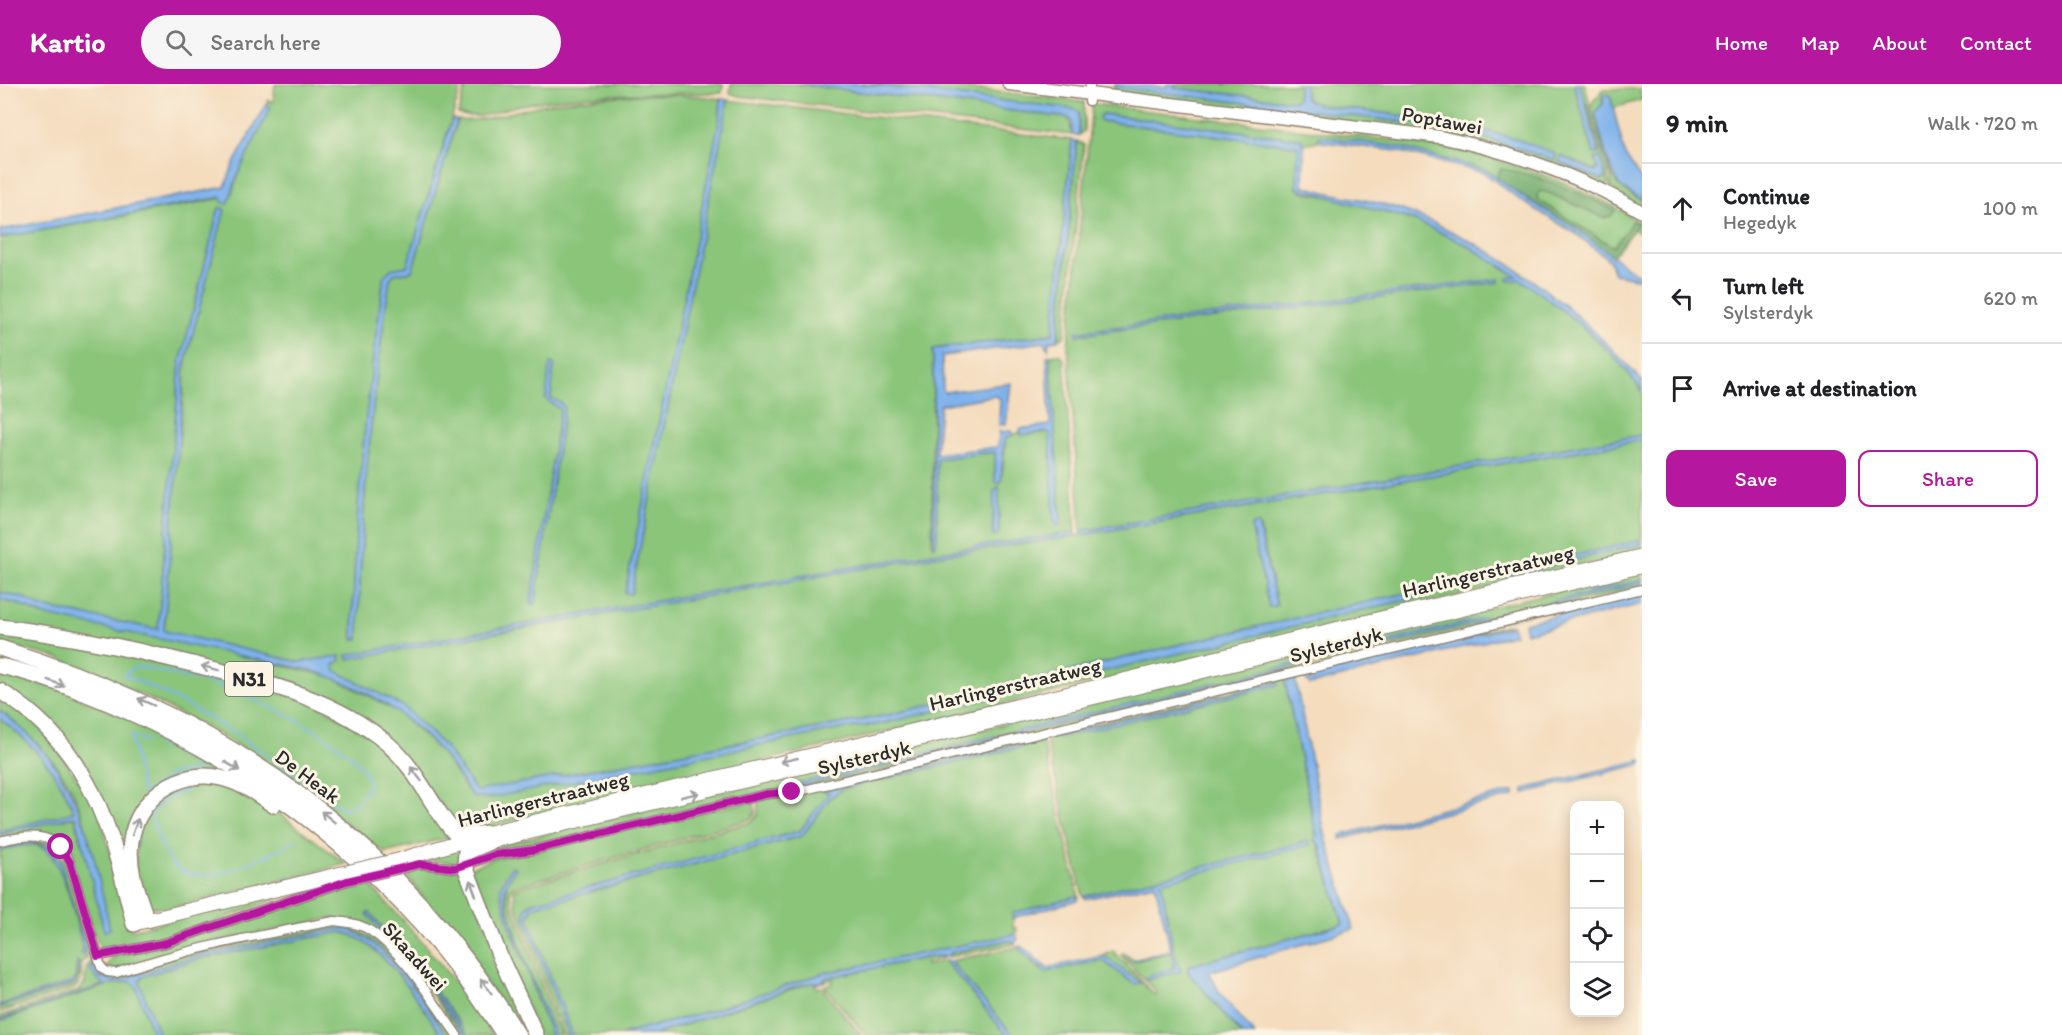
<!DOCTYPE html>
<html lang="en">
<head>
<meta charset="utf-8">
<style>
	:root { --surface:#fff; --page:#f6f6f6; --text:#202124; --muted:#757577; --line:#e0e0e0; --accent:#b5179e }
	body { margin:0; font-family:Itim,sans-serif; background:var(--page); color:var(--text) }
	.controls { position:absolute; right:18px; bottom:18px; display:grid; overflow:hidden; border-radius:12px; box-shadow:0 3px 15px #0003 }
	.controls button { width:54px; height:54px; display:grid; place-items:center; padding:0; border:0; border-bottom:2px solid var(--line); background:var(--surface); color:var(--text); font:30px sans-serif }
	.stop { position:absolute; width:18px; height:18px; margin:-14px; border:4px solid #b5179e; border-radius:50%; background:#fff }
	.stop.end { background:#b5179e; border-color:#fff; box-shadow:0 2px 6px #0008 }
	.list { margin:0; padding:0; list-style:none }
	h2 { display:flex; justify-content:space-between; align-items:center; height:78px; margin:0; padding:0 24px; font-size:26px }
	h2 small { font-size:20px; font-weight:400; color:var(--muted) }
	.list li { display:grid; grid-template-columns:39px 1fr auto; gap:18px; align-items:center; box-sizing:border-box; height:90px; padding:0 24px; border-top:2px solid var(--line) }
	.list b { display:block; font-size:22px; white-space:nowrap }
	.list p { margin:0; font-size:20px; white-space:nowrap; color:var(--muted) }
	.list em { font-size:20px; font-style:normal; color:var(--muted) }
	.actions { display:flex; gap:12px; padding:18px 24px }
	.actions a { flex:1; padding:14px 0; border:2px solid var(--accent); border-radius:12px; text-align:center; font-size:21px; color:var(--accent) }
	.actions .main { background:var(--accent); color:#fff }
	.icon { flex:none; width:33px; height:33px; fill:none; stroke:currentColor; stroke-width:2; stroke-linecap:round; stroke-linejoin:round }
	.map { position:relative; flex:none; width:1642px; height:951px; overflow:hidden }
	header { display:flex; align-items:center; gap:36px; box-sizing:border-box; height:84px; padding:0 30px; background:var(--accent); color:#fff }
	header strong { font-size:28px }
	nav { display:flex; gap:33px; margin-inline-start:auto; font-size:21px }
	.search { width:420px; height:54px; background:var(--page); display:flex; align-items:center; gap:15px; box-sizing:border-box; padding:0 21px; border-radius:33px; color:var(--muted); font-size:22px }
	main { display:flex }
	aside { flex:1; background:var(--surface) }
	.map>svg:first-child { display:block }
	.green { fill:#8ac57a; stroke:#5a7852; stroke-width:1.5; fill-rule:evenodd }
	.forest { fill:#6faa6a; stroke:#4d6a4a; stroke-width:1.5 }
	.water { fill:#7fb2ec; stroke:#556e8c; stroke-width:1.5 }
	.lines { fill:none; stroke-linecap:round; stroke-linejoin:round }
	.stream { stroke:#7fb2ec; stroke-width:2 }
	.street-casing { stroke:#908474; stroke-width:11 }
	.secondary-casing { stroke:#908474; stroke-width:15 }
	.primary-casing { stroke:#908474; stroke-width:16 }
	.highway-casing { stroke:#908474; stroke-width:18 }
	.street { stroke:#fff; stroke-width:8 }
	.secondary { stroke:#fff; stroke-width:12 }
	.primary { stroke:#fff; stroke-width:14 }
	.highway { stroke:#fff; stroke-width:15 }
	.street-bridge-casing { stroke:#908474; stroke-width:11; stroke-linecap:butt }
	.primary-bridge-casing { stroke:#908474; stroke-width:16; stroke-linecap:butt }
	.street-bridge { stroke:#fff; stroke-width:8 }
	.primary-bridge { stroke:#fff; stroke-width:14 }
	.oneway { stroke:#a0a0a0 }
	.route { stroke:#b5179e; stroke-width:8 }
	.labels { text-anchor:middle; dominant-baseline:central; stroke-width:6; stroke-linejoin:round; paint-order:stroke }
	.shield { fill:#fcf5e5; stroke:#6a6863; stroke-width:1.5 }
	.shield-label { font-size:20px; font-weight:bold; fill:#2b2b2b }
	.street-label { font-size:21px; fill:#2b2b2b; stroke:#fcf5e5 }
</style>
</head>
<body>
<header>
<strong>Kartio</strong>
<div class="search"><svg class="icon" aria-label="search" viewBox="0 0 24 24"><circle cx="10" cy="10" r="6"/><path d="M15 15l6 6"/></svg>Search here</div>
<nav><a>Home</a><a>Map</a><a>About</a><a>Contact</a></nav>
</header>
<main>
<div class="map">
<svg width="1642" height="951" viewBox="0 0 1642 951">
	<rect width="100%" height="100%" fill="#fcf5e5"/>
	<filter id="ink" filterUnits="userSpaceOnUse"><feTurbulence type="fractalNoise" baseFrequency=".0167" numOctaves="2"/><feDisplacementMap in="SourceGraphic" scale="12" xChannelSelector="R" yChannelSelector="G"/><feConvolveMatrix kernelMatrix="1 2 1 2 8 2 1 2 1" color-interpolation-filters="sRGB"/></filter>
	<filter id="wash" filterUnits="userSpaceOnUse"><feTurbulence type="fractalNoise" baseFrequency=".008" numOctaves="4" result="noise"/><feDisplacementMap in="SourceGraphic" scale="24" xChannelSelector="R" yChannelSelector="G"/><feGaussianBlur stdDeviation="1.35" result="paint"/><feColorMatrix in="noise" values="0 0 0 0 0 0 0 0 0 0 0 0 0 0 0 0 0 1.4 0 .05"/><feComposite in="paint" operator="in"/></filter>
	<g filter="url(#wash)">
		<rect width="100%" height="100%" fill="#f4dcbd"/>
		<g class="green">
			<path d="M275,0H462L407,182L384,192C367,312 353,433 353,555H359C359,434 372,314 390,194L394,190L412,186L457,36C489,39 519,24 551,19C603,12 669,7 721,15L720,32L625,509L631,510L728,16L1072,56L1053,250L933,265L932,461L937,375L995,368L1001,398L1006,354L1020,348L1021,351L1049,348L1050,350L1052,296L1050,271L1059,270L1064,275L1076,448L934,469L347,571L348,575L934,472L1076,452L1642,356V456L1194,557L888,631L476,707L445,663L403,622L336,587L334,581L340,573L299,578L164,547L185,280L224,125L219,124L180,279L158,546L41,523L22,513L0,509V154L224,114L232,109L238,90L270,23L266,21L268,16L273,18ZM554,280L551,314L564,325L535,521L531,520L560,325L546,315ZM998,403L999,447L993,452L994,407ZM1259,440L1277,521V522L1251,442Z"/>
			<path d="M466,0H723L722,9C654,10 587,8 520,21C498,26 481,37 458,30Z"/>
			<path d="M731,0H796L1069,34L1072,51L739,12L730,9Z"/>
			<path d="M862,0H930L1084,18V47L1079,51V29L1074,25Z"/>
			<path d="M1174,0H1299L1297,14L1293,17L1175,4Z"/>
			<path d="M1304,0H1574L1594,70L1599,69L1580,0H1585L1589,17L1588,21L1608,89V100L1606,102L1525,70L1112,7L1114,1L1427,41L1482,53L1554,76L1556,71L1489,48L1444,37L1318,21L1305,14ZM1561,72L1596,87L1598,85L1605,95L1601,96L1559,78Z"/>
			<path d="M1604,5H1640L1642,16L1613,24L1610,11L1602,13C1604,36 1602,87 1621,104C1627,109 1636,112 1642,116V124L1610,104L1611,92L1590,21Z"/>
			<path d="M1092,20L1407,58L1463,67L1527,85L1565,99L1614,122L1642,140V150L1633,145L1637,140L1613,164L1538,116L1537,112L1539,107L1547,108L1604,134L1615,126L1580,110L1501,85L1496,95L1486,86L1398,63L1319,53L1318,57L1304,60L1301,55L1103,30L1101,37L1298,62L1297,104L1304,108C1334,114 1364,119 1393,129C1478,157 1591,232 1642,307V351L1081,447L1068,264ZM1498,195L1499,198L1077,251Z"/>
			<path d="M1077,57L1084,61L1065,247L1064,253L1059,254Z"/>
			<path d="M1642,460V468L469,747H461L414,686L313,613L0,541V516L18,520L42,531L161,554L333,593L397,627L442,669L468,707L489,714L841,645L881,640Z"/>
			<path d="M1642,487V496L800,700L801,702L1642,499V503L864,690L470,777L479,766Z"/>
			<path d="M1511,540L1285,598L1317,755L1343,840L1188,882V888L1242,951H1013L950,877L1018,863L1036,882L1045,888L1102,876L1134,900L1140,899L1103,872L1113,867L1155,912L1157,909L1121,871L1123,869L1134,877L1169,868L1172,870L1173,886L1145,894L1181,887L1174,869L1160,798L1309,757L1083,813L1047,659L1052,650Z"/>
			<path d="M0,546L66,556L311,617L388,663L451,753L385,769L276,686L212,646L136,608L58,574L0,559Z"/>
			<path d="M0,588L60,606L149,643L237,692L219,691L148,714L129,787L95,705L0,605Z"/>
			<path d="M0,611L39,641L98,723L131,846L319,799L175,853L109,866L102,865L98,860L64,762C44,744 25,748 0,754V750L74,732L95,803C90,780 89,753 82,730C68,687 35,653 0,627Z"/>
			<path d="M0,635C32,659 60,690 74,728L0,747Z"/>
			<path d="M1039,653L1043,658L1079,814L1013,829V844H1017L1016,851L824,889L709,927L621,951H573L528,833L533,823L802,752L830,714L842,705L1039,659L1037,656L823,707L830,708L800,747L528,821L525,834L569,951H563L516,822L514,805L751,738L758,731V716Z"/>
			<path d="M212,696L264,718L346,780L171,824L149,823L135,790L138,742L169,705Z"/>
			<path d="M754,717L755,730L750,735L512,803L510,808L513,823L560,951H555C544,925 498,818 508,796L501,801L537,917L551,951H538L470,784L495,774Z"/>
			<path d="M21,755C34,755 45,755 56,764C69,774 88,850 92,869L82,878L81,897L75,904L0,928V923L73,901L79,892V878L75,897L0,921V767C11,764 25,759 37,761C63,767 78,842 83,866H86L60,776L39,759L0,764V760Z"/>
			<path d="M463,763L460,777L455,779L422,775Z"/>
			<path d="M412,784L463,785L532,951H525L403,786Z"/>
			<path d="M365,796C412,844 455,895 493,951H468L418,883L369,828L416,885L465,951H461L433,912L382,851L333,834L184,864L113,886L107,882L113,873L347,800L349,803Z"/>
			<path d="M340,841C388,848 426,914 453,951H447C423,917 385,852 342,844L197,872L115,897C104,896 96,887 91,887L104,901L0,935V932L79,906L85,899L86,884L90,878L94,879L102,890L113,893L171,874Z"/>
			<path d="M341,848C381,855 420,919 442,951H159L139,898L142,893L198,875Z"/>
			<path d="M1005,857H1014L1015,860L948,873L950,869Z"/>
			<path d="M935,872L944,874L926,878V881L945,877L1007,951H866L824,902L833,899V895L823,898L825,894Z"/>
			<path d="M130,897L136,903L153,951H0V937L107,901Z"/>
			<path d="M816,897L819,899L815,901L816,904L821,903L861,951H654Z"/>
		</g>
		<path class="forest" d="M1501,85C1542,91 1578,109 1615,126L1611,132L1604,134L1547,108L1539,107L1537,112L1538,116L1613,163L1633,137L1638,140L1612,173L1577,145L1496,95Z"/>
		<g class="water">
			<path d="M796,0H862L1074,25L1079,28V51H1072V38L1069,34Z"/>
			<path d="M1116,0L1166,3L1167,0H1174L1175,4L1293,17L1297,14L1299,0H1304L1305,14L1318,21C1398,32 1481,37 1556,70L1554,76L1482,53L1427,41L1120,4L1115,3Z"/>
			<path d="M1574,0H1580L1599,69L1594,70Z"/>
			<path d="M1603,11H1610L1625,71L1642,97V116L1620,103L1606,72L1595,28L1603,20Z"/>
			<path d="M721,15L728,16L725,33L631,510L625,509L720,32Z"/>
			<path d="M266,21L271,23L238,90L228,120L222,118V113L0,154V146L225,103L233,81Z"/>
			<path d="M1103,30L1301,55L1304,60L1303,101C1331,113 1367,114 1397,124C1493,159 1575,221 1642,297V307C1611,262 1565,227 1520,195L1509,197L1508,194L1516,192L1465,160L1413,136L1297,104L1298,62L1101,37L1099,33Z"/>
			<path d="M452,35L457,36L412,187L394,190L390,195C372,314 359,435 359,555H353C353,434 367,312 384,192L391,185L407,182Z"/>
			<path d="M1319,52L1398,63L1486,86L1525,114L1577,145L1635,189L1642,191V195L1614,190L1609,176L1575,149L1523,118L1484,89L1397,67L1318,57Z"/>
			<path d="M1072,56L1077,57L1058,256L1049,257L1048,265L1044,258L942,272L943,306L945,308L1011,299L1006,340L999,341L1000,314L993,312L940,321L936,370L998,363L999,348L1012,347V352L1006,354L1004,359L1001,398H995V368L937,375V457L934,463L933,265L1053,250Z"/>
			<path d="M1560,72L1596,87L1598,85L1595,75L1600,73L1606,93L1602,96L1559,78Z"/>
			<path d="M219,124L225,125L185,280L164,547L299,578L340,572L341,576L334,581L336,587L403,622L445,663L476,707L888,631L1194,557L1642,456V460L881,640L841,645L521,708L489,714L473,713C462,700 455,685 444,672C408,629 364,602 310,586L42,531L18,520L0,516V509L22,513L41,523L158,545L180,279Z"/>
			<path d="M1499,195V198L1077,251L1076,248Z"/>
			<path d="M1050,271L1061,440L1058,442L1054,437L1050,350L1048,348L1021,351L1020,345L1050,341L1047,272Z"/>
			<path d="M550,279L554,280L551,314L561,319L564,324L535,521L531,520L560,325L546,315Z"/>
			<path d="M1642,351V356L1082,451L1081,447Z"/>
			<path d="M999,403V447L997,452H993L994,407Z"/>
			<path d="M1258,440L1277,522L1269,523L1251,442Z"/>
			<path d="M1076,448V452L934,472L348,575L347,571L934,469Z"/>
			<path d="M1642,496V499L800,702L799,699Z"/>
			<path d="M1642,510V520L1526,549L1524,539Z"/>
			<path d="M1512,542L1515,550L1512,551L1310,601L1303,593Z"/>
			<path d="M1295,594L1325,750L1354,845L1209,888L1220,909L1255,951H1242L1188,888V882L1343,840L1320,761L1314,756L1317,753L1285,598Z"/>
			<path d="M1278,598L1279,601L1057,654L1056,651Z"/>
			<path d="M0,627C81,686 90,753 110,845L107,847H104L76,732L0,750V747L74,728C60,690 32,659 0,635Z"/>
			<path d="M1038,656L1039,659L842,705L830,714L802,752L533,823L528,833L573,951H569L525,834V826L531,819L800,747L829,709L823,707Z"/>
			<path d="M1642,676V680L1524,709V705Z"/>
			<path d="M1514,707V712L1341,755V751Z"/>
			<path d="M1309,757L1310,761L1161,798L1174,869L1181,887L1146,896L1144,894L1175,883L1171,868L1134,877L1123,869L1133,876L1171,866L1155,800L1085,815L1084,812Z"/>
			<path d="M29,758L48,762L60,776L86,864L84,871L81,870L83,864C76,839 64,767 37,761C25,759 11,764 0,767V764Z"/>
			<path d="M512,782L516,784C512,791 506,797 505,805C503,827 544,925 555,951H551L509,839L501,810V801Z"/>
			<path d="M1077,812L1078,816L1012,834L1013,829Z"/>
			<path d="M369,828L418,883L468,951H465L416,885L367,830Z"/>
			<path d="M342,844C385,852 424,917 447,951H442C420,919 381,855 341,848L198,875L142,893L139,898L159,951H153L136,903L130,897L107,901L0,937V935L104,901L94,892L89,883L93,882L100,893L115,897L197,872Z"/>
			<path d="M1015,850L1018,854L1015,860L1013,857H1005L950,869L948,873L935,872L825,894L823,898L804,900L654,951H621L709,927L824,889Z"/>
			<path d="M1022,862L1047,884L1103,872L1141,899L1134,900L1102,876L1046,888L1021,867L1018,863Z"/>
			<path d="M77,877L79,878L76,899L0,923V921L75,897Z"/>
			<path d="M945,877H950L1013,951H1007Z"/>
		</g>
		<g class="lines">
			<g class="stream">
				<path d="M139,583C169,589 200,595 229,605C255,615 390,673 365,709C361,716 352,724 343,725C273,674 205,624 124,591L133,584Z"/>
				<path d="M188,706C172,711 160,718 151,733C157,747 162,767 172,779C199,811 266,771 296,757"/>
				<path d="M143,711L172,690L206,683L155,659"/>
				<path d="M143,711L131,652L148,657"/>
			</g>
		</g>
	</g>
	<g filter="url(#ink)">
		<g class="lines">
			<g class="street-casing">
				<g id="street">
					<path d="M1089,17L1090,0"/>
					<path d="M0,757C29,750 56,747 70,778L101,883L107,888L116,889C187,864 261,851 334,837C345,838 356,839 366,844C401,864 433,918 457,951"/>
					<path d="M408,783L420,780L455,784L494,771L533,766L767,710L800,707L1642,505"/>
					<path d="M98,872L165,859L347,797"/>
				</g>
			</g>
			<g class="secondary-casing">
				<path id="secondary" d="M1009,0L1440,53C1512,68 1579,91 1642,128"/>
			</g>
			<g class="primary-casing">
				<g id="primary">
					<path d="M479,760L1642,482"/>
					<path d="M400,776L488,749L1642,472"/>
					<path d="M136,839L340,790"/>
				</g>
			</g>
			<g class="highway-casing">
				<g id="highway">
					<path d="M0,543C65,551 129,564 192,580C260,597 333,613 388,660C418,686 429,719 453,747L461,752L488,749"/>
					<path d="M0,564C224,634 393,749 518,951"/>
					<path d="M0,582C38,590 75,605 111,620C272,688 411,802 504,951"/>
					<path d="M0,607C89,661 112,745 134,840"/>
					<path d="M490,758L466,768L465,782L500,873L536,951"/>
					<path d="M147,836C138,811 127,785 131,757C137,714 179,684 221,694C240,698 258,710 273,721"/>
				</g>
			</g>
			<use href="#street" class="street"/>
			<use href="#secondary" class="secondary"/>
			<use href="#primary" class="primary"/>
			<use href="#highway" class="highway"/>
			<g class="street-bridge-casing">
				<path id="street-bridge" d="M347,797L408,783"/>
			</g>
			<g class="primary-bridge-casing">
				<path id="primary-bridge" d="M340,790L400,776"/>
			</g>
			<use href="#street-bridge" class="street-bridge"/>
			<use href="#primary-bridge" class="primary-bridge"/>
		</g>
		<defs><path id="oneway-shaft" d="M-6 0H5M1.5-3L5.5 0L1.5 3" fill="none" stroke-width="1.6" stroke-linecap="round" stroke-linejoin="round" transform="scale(1.5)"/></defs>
		<g class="oneway">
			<use href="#oneway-shaft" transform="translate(210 584) rotate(-166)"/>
			<use href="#oneway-shaft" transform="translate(56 599) rotate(20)"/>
			<use href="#oneway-shaft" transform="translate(146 618) rotate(-156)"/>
			<use href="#oneway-shaft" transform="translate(789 676) rotate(167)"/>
			<use href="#oneway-shaft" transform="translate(232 682) rotate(31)"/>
			<use href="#oneway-shaft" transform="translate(416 690) rotate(-128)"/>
			<use href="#oneway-shaft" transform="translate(690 711) rotate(-13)"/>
			<use href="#oneway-shaft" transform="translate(328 733) rotate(-141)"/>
			<use href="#oneway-shaft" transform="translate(135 743) rotate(-71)"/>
			<use href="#oneway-shaft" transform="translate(473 804) rotate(-110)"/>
			<use href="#oneway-shaft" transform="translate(486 902) rotate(-127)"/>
		</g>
	</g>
	<g class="lines" filter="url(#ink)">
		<path class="route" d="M61,763L70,778L98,872L165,859L347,797L420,780L455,784L494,771L533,766L767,710L792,708"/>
	</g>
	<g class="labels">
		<rect class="shield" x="225" y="578" width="48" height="34" rx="4.5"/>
		<g class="shield-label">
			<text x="249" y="595">N31</text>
		</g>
		<g class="street-label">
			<text transform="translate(1442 36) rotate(10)">Poptawei</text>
			<text transform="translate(1488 487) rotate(-13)">Harlingerstraatweg</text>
			<text transform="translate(1336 560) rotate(-14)">Sylsterdyk</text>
			<text transform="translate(1015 600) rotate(-13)">Harlingerstraatweg</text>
			<text transform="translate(864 673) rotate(-13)">Sylsterdyk</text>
			<text transform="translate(308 692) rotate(37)">De Heak</text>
			<text transform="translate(543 715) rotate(-14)">Harlingerstraatweg</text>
			<text transform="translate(415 872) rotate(48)">Skaadwei</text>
		</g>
	</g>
</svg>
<div class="controls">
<button>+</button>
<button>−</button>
<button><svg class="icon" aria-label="locate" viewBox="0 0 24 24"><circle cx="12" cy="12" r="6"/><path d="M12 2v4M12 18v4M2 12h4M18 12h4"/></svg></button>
<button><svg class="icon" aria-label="layers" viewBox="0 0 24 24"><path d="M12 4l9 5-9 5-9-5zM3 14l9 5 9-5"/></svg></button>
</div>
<div class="stop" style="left:61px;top:763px"></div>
<div class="stop end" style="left:792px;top:708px"></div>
</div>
<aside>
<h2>9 min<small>Walk · 720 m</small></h2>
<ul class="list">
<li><svg class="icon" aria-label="ahead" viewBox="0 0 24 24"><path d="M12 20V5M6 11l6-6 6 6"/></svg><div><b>Continue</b><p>Hegedyk</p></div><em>100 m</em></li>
<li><svg class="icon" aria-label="left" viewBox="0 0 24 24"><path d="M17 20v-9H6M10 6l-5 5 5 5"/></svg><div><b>Turn left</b><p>Sylsterdyk</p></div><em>620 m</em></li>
<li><svg class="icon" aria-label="arrive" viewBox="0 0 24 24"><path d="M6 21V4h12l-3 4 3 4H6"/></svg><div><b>Arrive at destination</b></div></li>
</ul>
<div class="actions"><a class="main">Save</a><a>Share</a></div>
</aside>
</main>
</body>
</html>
